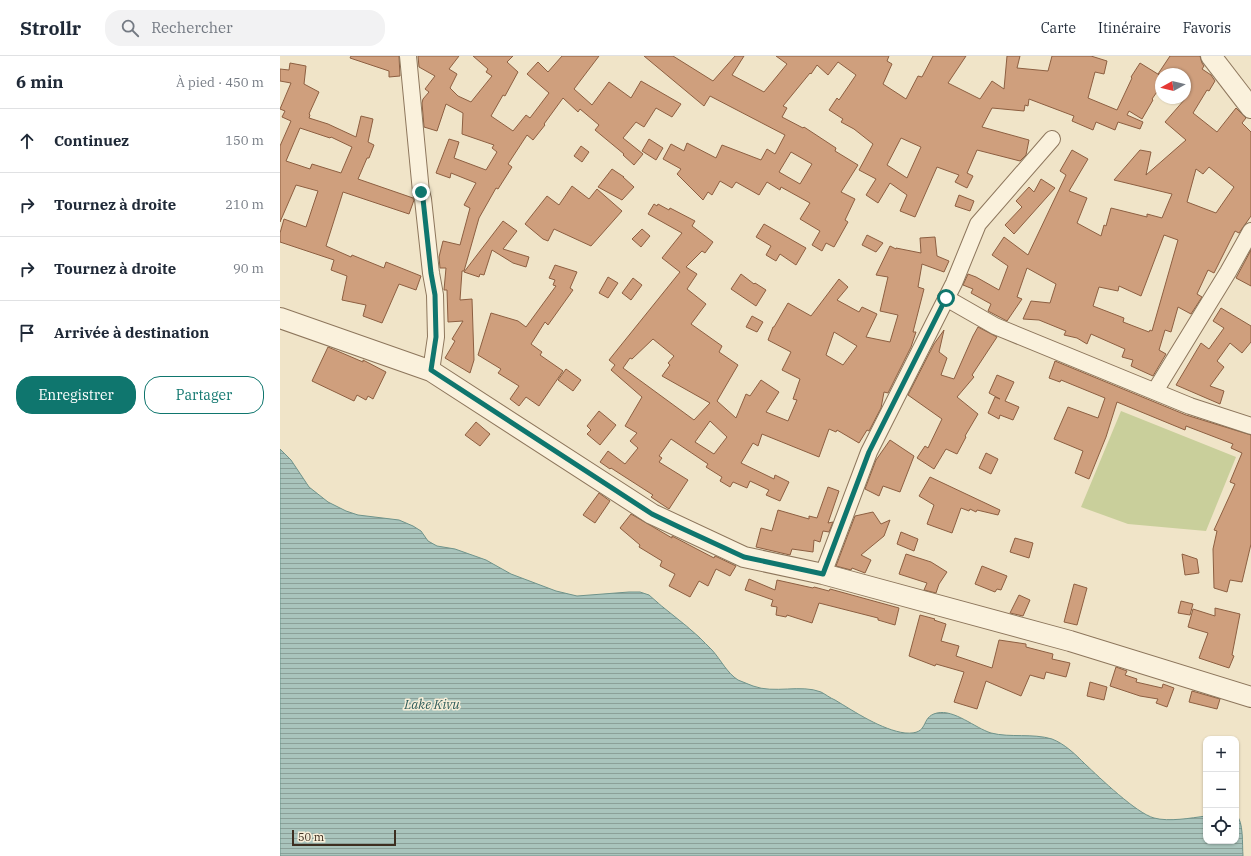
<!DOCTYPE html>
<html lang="fr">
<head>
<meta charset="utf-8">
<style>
	:root { --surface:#fff; --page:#f2f2f3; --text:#1f2937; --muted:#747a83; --line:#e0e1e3; --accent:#0f766e }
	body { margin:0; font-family:"IBM Plex Serif",serif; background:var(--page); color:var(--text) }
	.controls { position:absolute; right:12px; bottom:12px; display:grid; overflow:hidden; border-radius:8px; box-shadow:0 1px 3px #0004 }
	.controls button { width:36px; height:36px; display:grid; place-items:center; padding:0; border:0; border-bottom:1px solid var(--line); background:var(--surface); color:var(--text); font:20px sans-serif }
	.compass { position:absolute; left:875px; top:12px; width:36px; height:36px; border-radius:50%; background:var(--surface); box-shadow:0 1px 3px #0004; rotate:262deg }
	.scale { position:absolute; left:12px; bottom:10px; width:104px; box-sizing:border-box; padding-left:4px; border:2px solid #3d2e20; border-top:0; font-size:11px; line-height:14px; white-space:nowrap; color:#3d2e20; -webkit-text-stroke:3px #f7eed8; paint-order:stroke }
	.stop { position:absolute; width:12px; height:12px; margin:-9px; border:3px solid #0f766e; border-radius:50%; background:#fff }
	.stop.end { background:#0f766e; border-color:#fff; box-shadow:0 1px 4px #0008 }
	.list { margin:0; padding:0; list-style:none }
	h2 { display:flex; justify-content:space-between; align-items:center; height:52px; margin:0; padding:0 16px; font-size:17px }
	h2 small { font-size:13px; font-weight:400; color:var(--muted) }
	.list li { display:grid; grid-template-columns:26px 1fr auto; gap:12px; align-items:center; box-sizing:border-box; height:64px; padding:0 16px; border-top:1px solid var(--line) }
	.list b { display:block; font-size:15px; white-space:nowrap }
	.list em { font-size:13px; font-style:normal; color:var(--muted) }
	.actions { display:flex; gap:8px; padding:12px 16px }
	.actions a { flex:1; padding:9px 0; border:1px solid var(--accent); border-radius:16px; text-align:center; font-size:14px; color:var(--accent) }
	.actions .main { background:var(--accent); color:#fff }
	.icon { flex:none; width:22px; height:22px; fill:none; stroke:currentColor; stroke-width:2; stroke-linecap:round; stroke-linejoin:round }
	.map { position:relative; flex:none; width:971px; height:800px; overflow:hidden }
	header { display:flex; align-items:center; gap:24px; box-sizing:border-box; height:56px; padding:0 20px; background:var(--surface); border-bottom:1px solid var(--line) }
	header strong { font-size:19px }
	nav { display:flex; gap:22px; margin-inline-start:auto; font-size:14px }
	.search { width:280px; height:36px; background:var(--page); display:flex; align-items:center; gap:10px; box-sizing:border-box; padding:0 14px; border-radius:16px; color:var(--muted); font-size:15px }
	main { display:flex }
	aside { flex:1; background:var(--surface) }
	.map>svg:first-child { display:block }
	.pitch { fill:#c9cf9b }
	.water { fill:url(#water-rules); stroke:#6f938a }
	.building { fill:#cf9f7d; stroke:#8d5f41; fill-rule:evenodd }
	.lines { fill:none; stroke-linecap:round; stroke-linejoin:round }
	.minor-casing { stroke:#8d765c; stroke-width:18 }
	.tertiary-casing { stroke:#8d765c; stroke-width:22 }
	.minor { stroke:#faf1dc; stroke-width:16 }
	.tertiary { stroke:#faf1dc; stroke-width:20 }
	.route { stroke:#0f766e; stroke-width:5 }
	.labels { text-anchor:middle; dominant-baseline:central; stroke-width:3; stroke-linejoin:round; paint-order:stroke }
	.water-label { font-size:13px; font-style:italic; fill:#2f5d5a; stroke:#f7eed8 }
</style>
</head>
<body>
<header>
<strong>Strollr</strong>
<div class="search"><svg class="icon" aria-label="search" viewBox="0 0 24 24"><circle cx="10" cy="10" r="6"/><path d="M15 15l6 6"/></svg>Rechercher</div>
<nav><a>Carte</a><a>Itinéraire</a><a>Favoris</a></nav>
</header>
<main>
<aside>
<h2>6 min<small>À pied · 450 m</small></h2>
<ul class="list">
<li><svg class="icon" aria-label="ahead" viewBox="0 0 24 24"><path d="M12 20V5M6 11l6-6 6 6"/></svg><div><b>Continuez</b></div><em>150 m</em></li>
<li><svg class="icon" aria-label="right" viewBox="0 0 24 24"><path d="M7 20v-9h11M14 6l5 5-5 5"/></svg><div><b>Tournez à droite</b></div><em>210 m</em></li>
<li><svg class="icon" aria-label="right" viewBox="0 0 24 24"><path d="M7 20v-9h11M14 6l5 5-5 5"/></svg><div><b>Tournez à droite</b></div><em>90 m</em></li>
<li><svg class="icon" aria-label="arrive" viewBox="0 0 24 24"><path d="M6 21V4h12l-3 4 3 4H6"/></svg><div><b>Arrivée à destination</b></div></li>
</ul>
<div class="actions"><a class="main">Enregistrer</a><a>Partager</a></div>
</aside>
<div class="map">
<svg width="971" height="800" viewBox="0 0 971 800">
	<defs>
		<pattern id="water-rules" width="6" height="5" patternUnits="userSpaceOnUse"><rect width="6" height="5" fill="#a9c4bc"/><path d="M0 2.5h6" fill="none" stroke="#8ba098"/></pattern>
	</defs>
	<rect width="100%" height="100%" fill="#f0e4c8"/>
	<path class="pitch" d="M841,355L956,401L926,475L848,468L801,451Z"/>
	<path class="water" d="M0,393L11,404L29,431L48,446L66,455L78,459L119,464L133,470L141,475L148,485L157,490L175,493L206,504L231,518L276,535L297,540L349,536H360L369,539C385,554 403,566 419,581C423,585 428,590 432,594C441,604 447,617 458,624C463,626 468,628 473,630C494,638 521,628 541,636C545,638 550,642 555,644C575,656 602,674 625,677C651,679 639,661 657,657C674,653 695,672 711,677C731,682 752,677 772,683C785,688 796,699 805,708C820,722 856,757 874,762C889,766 911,762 926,760V785H956V759C964,765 962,789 963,800H0Z"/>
	<g class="building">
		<path d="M71,0H119L120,20L109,21V15L70,2Z"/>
		<path d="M138,0H179L169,13L177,18L170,32L178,40L191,46L212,20L206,16L208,13L193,0H233L227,6L238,16L225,40L223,39L211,60L233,75L246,59L250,62L269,37L247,18L258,6L268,16L282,0H319L294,33L312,49L329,26L351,42L361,25L401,48L392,61L376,52L364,71L356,66L343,82L363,98L354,109L343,99L344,98L315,74L319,69L300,53L298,56L283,42L264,68L265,69L253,84L247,79L228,108L232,111L218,133L216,132L199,162L184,215H182L180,244L192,243L194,304L190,317L165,302L175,285L172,283L183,265L168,266L167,234H164L166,212H160L159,201L163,185L180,189L190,152L184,149L196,127L171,117L170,122L156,117L169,83L179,86L174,102L206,114L217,96L212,92L214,89L182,78L183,57L166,48L157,75L144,71L142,47L143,43L149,36L145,33L155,20L139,11Z"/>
		<path d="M364,0H393L433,25L455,0H464L452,19L484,36L507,8L496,0H609L607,5L612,8L603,28L626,43L638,20L642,21L653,0H686L668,27L700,43L712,25L724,33L727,0H740L737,12L768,15L772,0H811L827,5L824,18L815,16L808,42L837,54L852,22L851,21L860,7L881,20V30L872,43L873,44L862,63L849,55L847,59L863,66L860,73L838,66L835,74L816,66L813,74L792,65L794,60L749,43L748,50L745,49L744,55L712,52L702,71L749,84L746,99L740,105L697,94L687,117L693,120L687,132L675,126L679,119L657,111L635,161L620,155L627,139L610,127L598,147L586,139L596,123L579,114L593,88L574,73L561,66L563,63L549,54L557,42L559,44L576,19L558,6L548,19L537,9L531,18L530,17L503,50L507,52L502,61L523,72L524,71L556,92L555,95L578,109L561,136L575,143L565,164L568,166L554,191L546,187L542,195L532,189L540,175L520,163L530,147L501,131L500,134L487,126L479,139L456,126L452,132L440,125L432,139L428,136L423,144L397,118L401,113L383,103L391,88L404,95L407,87L436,102L442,89L481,104L487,93L495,98L505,79L430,40L424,50ZM621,82L641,91L627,122L607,109ZM511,96L532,108L520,128L499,116Z"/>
		<path d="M890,0H920L922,7L924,10L922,13L931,19L935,25L929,35L927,34L913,57L937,76L956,52L966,62L962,67L971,76V160L959,177L955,175L934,217L928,214L917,238L922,241L911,258L898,251L891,276L885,274L879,294L886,298L873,320L851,310L853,304L842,301L845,293L811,278L807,288L797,282L784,279L786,275L759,264L743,263L751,245L770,247L776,228L747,212L737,241L742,243L727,265L708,255L711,248L691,237L693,233L683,229L688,218L696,221L719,234L728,210L712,199L724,181L748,199L786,119L780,115L792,94L808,103L789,135L807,142L797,167L821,180L824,169L826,170L831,152L867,161V158L882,162L892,138L834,124L860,94L871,96L866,119L906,84L885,66L905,43V18H878ZM929,111L954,131L936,157L907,146L916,113L923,118ZM884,179L898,184L872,275L870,274L869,276L843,266L844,262L813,250L819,231L838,235L839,230L861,240Z"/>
		<path d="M10,7L26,10L24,28L39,36L29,58L30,59L29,62L48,68L76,81L81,60L93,63L88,86L94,89L89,102H87L78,123L133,142L134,144L129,158L63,136L46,190L71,201L72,199L104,212L106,206L141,220L136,234L119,228L102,267L83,260L86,249L62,244L67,220L51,214L54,204L0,186V177L4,163L26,171L38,135L16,129L0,166V90L11,65L2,61L5,55L0,53L11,27L0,25V13L9,14ZM20,72L50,82L51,81L72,91L61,117L32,108L30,113L6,105Z"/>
		<path d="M369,83L383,92L376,104L362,95Z"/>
		<path d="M301,90L309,96L302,106L294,100Z"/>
		<path d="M332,113L344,121H343L354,131L342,144L318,131Z"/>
		<path d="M761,123L775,132L734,178L725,169L742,151L736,145L749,131L754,136Z"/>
		<path d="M292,130L309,143L317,133L342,155L311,190L274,173L268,185L263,183L245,168L267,140L279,149Z"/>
		<path d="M679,139L694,145L690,155L675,150Z"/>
		<path d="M374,148L377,150L378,148L389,154L390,152L415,165L412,170L433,186L425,197L422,195L406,211L417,218L407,233L426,248L411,268L442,290L439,296L458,309L437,345L456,362L466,338L470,340L481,324L499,336L486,356L508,365L517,344L513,343L520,323L502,314L511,296L488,284L493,271H494L508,247L531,260L559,223L568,231L557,244L579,256L582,251L597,258L586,281L610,286L618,259L600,255L608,221L596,219L610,190L616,193V192L641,197L640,182L655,181L657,200L669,205L664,216L642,208L638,231L644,233L633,276H636L631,291L608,337L604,336L601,352L589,375L587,374L579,387L557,374L556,376L549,373L539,401L482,378L478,390L473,387L461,407L494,423L495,419L509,426L500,445L486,439L489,434L470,425L467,432L453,426L450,431L440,425L442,421L426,411L428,408L391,383L379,400L382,402L379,406L408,424L389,453L371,441L373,439L331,412L330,413L320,406L328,395L345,408L358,392L350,385L357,377L345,370L362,341L331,314L335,309L329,304L400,216L382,202L402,177L368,158ZM554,276L577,290L563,309L546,299ZM373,283L394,300L388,307L390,309L382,320L430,347L414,364L343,312L350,302L352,303ZM430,365L447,381L434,398L415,386Z"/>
		<path d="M223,165L237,175L223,193L249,201L246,211L233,207L212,194L204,219L200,218L199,221L184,216Z"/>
		<path d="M484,168L526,192L516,209L500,198L496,205L486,199L491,190L476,181Z"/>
		<path d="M362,173L370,180L361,191L352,183Z"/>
		<path d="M587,179L603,187L596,196L582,189Z"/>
		<path d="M971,194V230L956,222Z"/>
		<path d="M275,209L297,216L290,232L293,234L268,269L265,266L251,288L262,296L260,299L283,315L259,350L246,341L239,350L230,343L239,330L218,317L221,313L198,299L211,257L238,265L246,271L276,230L273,229L275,224L269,222Z"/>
		<path d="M461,218L474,228L475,227L486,234L476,250L451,233Z"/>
		<path d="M328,221L338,227L328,242L319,237Z"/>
		<path d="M353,222L362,229L351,244L342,237Z"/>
		<path d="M941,252L971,270V286L962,297L950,287L937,305L944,311L930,330L944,335L940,348L896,329L921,287L929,293L944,272L933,265Z"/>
		<path d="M472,260L483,266L477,276L466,271Z"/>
		<path d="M698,271L717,281L692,319L694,321L677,341L698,358L685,380L686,381L677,398L666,393L654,413L637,402L645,390L648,392L662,363L628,339L654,288L664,274L659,296L667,302L661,319L674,323L693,280Z"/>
		<path d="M48,291L83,306V304L106,316L93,343L88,340L86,344L77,339L74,345L32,325Z"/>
		<path d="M775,305L906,359L971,379V488L962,526L950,524L947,536L934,532L933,493L937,475L934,474L955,428L950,426L962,397L951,392L953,388L906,370L905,374L837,346L826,381L809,423L795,417L803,395L774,383L788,351L818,362L825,342L781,324L780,326L769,322Z"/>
		<path d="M286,313L301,324L293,335L278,324Z"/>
		<path d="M717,319L734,326L725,345L739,351L733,364L720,359L719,363L708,357L715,341L720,343L709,337Z"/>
		<path d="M319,355L336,369L320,389L307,378L311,374L307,370Z"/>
		<path d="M196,366L210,378L200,390L185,379Z"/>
		<path d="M610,384L634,400L620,436L603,430L599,440L585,433L596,404Z"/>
		<path d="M706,397L718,403L711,418L699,412Z"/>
		<path d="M650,421L720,454L718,459L697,454L696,456L690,453L689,455L681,452L672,477L647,468L654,449L639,440Z"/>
		<path d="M548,431L559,435L548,467L553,466L549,476L543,475L540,486L534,484L533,496L512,493L510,499L476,491L481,472L492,475L498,454L529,463V460L537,462Z"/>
		<path d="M319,437L330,445L315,467L303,459Z"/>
		<path d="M593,456L601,468L610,464L604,480L581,499L591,504L585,517L572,512L571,514L556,510L575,460Z"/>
		<path d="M351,458L392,482V480L434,502L435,500L456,510L450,520L436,513L428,530L419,525L410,541L389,530L395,518L380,510L382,505L359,491L360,489L340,472Z"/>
		<path d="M621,476L638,483L634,495L617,488Z"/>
		<path d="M735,482L753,487L749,502L730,496Z"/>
		<path d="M626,498L651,506L667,516L659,528L656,537L644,534L647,527L619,518Z"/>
		<path d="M902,498L917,503L919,517L905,519Z"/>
		<path d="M702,510L727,520L721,534L717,533L715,536L695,528Z"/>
		<path d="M469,523L495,534L497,524L533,532L534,531L549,535L550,533L619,552L615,569L598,564V562L539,547L532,567L507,559L506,561L496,559L497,551L491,550L493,544L465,534Z"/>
		<path d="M794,528L807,532L797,569L784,566Z"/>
		<path d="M739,539L750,544L743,560L730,557Z"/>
		<path d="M901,545L913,548L910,559L898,557Z"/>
		<path d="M935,552L960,558L952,599L954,600L949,612L919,602L928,577L908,571L913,553L935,560Z"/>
		<path d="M640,559L655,563L654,564L666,568L661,585L679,590L676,600L712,612L719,584L746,588V591L773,598L772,603L790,607L786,621L766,616L764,623L750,619L741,640L706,625L697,653L674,646L684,616L656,608L655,610L629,600Z"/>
		<path d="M836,611L847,615L845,619L857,623L856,626L882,632L883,628L894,632L887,651L876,647L878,643L860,640L830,630Z"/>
		<path d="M810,626L827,631L824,644L807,640Z"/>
		<path d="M912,635L940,643L937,653L909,646Z"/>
	</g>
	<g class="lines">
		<g class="minor-casing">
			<g id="minor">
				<path d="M128,0L141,136L143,143L151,217L155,239L156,281L151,315"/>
				<path d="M666,242L715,270L910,350L971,370"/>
				<path d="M875,335L948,216L971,175"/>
				<path d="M543,518L589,396L674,227L698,168L772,83"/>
			</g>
		</g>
		<g class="tertiary-casing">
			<g id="tertiary">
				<path d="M931,0L971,52"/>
				<path d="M0,262L151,315L372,458L464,501L543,518L790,585L971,641"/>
			</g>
		</g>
		<use href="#minor" class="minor"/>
		<use href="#tertiary" class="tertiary"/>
	</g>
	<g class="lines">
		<path class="route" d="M141,136L143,143L151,217L155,239L156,281L151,314L372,458L399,471L464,501L543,518L589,396L666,242"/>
	</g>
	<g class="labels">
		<g class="water-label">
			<text x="152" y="648">Lake Kivu</text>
		</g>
	</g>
</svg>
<div class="controls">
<button>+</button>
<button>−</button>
<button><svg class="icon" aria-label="locate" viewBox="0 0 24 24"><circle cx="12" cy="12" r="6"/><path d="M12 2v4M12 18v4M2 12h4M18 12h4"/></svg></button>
</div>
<svg class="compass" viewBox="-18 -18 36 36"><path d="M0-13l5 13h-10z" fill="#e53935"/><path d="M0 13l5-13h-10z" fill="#747a83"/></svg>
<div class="scale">50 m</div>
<div class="stop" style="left:666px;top:242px"></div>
<div class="stop end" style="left:141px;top:136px"></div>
</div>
</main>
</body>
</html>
